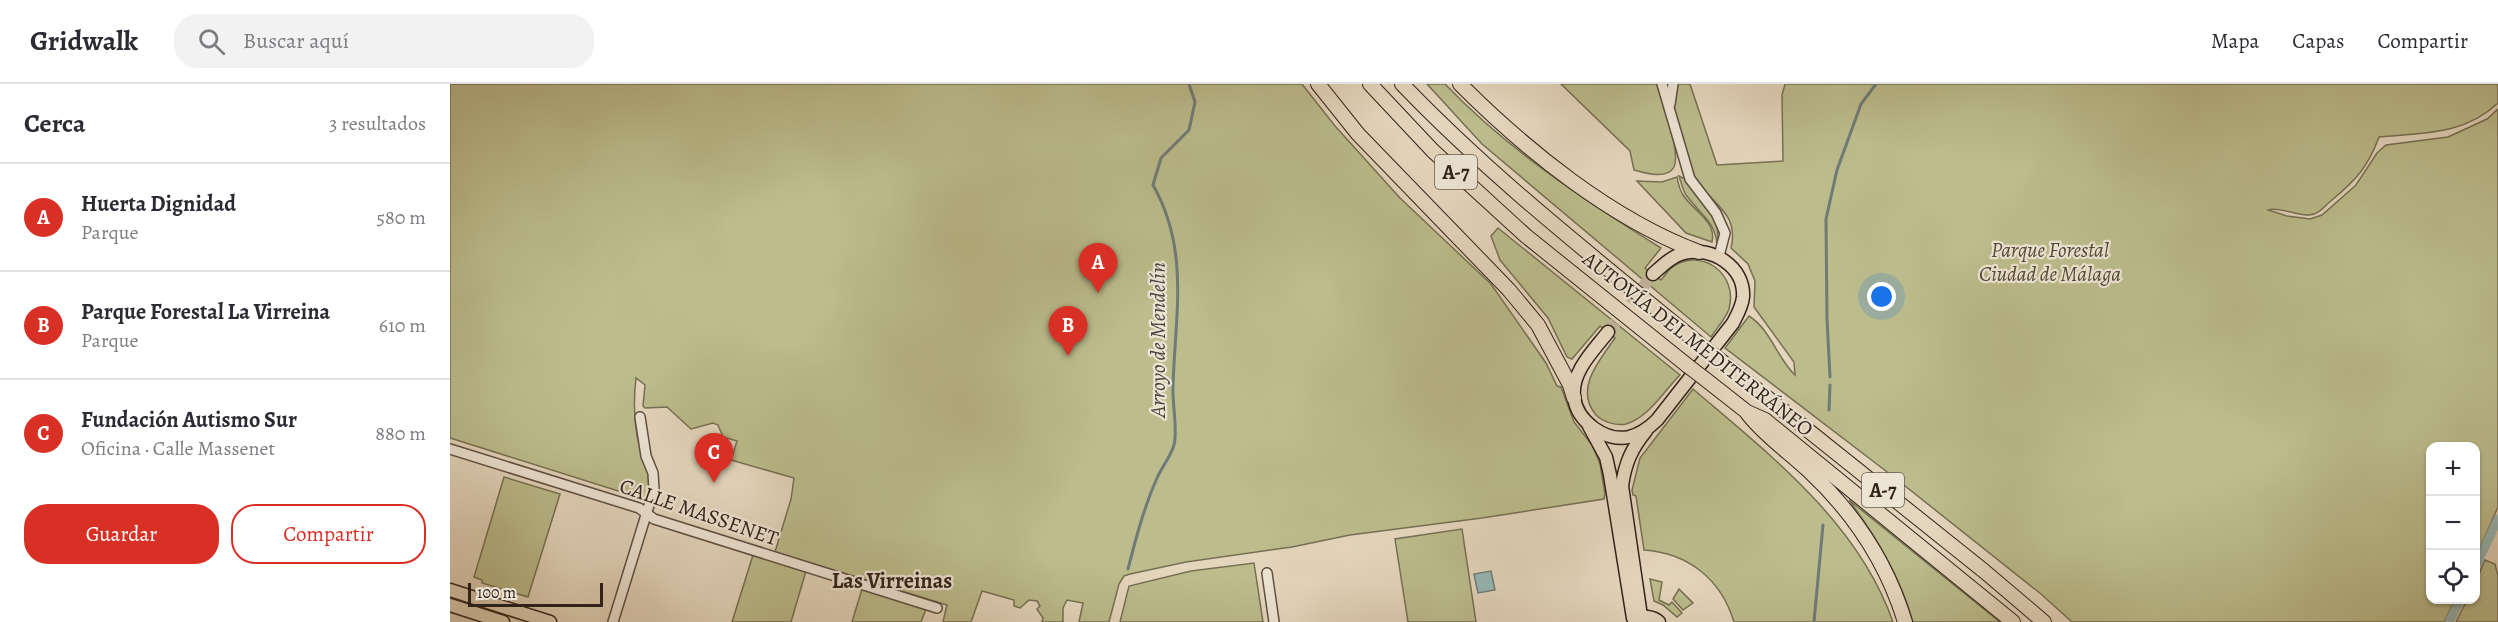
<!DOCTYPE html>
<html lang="es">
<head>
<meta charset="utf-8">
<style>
	:root { --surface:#fff; --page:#f2f2f3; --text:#2b2b33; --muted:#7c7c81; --line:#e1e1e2; --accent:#d93025 }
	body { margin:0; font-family:Alegreya,serif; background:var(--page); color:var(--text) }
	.controls { position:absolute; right:18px; bottom:18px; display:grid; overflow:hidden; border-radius:12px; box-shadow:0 2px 4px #0004 }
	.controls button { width:54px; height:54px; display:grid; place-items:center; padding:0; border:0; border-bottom:2px solid var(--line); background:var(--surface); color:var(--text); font:30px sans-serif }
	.scale { position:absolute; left:18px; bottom:15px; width:135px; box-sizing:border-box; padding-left:6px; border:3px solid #31231a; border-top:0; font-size:16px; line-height:21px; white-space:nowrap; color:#31231a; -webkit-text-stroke:4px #ede4d4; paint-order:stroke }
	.you { position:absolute; left:1432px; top:213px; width:21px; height:21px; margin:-15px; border:4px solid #fff; border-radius:50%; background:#1a73e8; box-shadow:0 0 0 9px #1a73e833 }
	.badge { display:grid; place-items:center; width:39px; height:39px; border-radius:50%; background:var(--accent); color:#fff; font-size:20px; font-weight:700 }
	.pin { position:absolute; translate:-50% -50px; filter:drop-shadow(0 2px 3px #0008) }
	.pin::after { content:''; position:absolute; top:32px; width:21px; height:18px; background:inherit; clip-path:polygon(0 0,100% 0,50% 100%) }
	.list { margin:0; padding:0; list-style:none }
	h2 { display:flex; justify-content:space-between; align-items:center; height:78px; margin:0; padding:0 24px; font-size:26px }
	h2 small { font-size:20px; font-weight:400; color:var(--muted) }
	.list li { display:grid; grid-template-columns:39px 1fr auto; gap:18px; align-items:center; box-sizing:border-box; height:108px; padding:0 24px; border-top:2px solid var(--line) }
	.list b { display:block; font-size:22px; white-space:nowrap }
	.list p { margin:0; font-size:20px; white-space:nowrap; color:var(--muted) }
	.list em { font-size:20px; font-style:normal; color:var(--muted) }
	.actions { display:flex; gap:12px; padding:18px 24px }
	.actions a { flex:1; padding:14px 0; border:2px solid var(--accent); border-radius:24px; text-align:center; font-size:21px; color:var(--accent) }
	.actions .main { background:var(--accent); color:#fff }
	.icon { flex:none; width:33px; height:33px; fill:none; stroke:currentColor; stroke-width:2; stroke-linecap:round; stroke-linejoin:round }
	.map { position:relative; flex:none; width:2048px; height:538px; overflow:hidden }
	header { display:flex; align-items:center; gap:36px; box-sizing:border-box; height:84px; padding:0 30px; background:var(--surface); border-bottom:2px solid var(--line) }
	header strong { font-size:28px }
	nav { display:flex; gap:33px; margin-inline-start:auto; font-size:21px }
	.search { width:420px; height:54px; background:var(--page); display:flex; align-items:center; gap:15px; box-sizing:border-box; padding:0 21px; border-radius:24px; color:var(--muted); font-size:22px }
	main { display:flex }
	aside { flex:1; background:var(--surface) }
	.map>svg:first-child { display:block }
	.green { fill:#bcbc8c; stroke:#767053; stroke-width:1.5 }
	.water { fill:#96b8b6; stroke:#6e7c78; stroke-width:1.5 }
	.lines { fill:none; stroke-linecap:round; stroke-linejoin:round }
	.stream { stroke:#6e7c78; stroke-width:3 }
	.canal { stroke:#96b8b6; stroke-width:9 }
	.major-tunnel { stroke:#c0b29c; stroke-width:12; stroke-dasharray:12 6; stroke-linecap:butt }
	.minor-casing { stroke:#5e5043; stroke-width:12 }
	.major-casing { stroke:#31231a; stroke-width:15 }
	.highway-casing { stroke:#31231a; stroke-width:16 }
	.minor { stroke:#ede4d4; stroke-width:9 }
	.major { stroke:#e4d6bd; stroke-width:12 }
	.highway { stroke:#e4d6bd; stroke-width:14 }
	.highway-bridge-casing { stroke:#31231a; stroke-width:16; stroke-linecap:butt }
	.highway-bridge { stroke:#e4d6bd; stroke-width:14 }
	.labels { text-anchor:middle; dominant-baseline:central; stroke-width:4.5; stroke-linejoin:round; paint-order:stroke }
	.shield { fill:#ede4d4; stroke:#695d52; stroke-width:1.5 }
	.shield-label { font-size:20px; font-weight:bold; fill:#31231a }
	.park-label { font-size:21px; font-style:italic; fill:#544936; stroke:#ede4d4 }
	.street-label { font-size:21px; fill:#31231a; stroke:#ede4d4 }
	.water-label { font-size:22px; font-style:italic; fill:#4a4841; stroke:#ede4d4 }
	.neighbourhood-label { font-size:22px; font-weight:bold; fill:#31231a; stroke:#ede4d4 }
</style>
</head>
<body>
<header>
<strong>Gridwalk</strong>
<div class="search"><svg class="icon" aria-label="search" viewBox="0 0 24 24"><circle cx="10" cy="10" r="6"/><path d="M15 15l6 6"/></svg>Buscar aquí</div>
<nav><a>Mapa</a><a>Capas</a><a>Compartir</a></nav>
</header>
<main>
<aside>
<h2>Cerca<small>3 resultados</small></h2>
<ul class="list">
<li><span class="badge">A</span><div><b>Huerta Dignidad</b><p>Parque</p></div><em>580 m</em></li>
<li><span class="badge">B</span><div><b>Parque Forestal La Virreina</b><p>Parque</p></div><em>610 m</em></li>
<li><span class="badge">C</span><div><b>Fundación Autismo Sur</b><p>Oficina · Calle Massenet</p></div><em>880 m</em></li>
</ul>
<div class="actions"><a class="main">Guardar</a><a>Compartir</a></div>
</aside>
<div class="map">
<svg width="2048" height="538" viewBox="0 0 2048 538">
	<rect width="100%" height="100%" fill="#e4d6bd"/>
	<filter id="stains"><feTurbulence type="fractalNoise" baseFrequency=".00333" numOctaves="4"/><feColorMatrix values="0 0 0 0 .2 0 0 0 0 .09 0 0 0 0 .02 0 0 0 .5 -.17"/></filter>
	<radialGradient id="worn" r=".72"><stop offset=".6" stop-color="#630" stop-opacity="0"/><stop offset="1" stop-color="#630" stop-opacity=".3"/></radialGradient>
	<g class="green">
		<path d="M0,0H852L885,42L950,114L1041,200L1096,279L1107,302L1111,303L1124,338L1142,361L1150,380L1155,410L1154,415L1032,434L900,451L842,463L736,478L680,490L674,492L669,500L659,538H629L633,519L617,516L613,524V538H592L593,534L587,525L590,522L587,517L579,516L570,524L564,522V516L532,507L521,538H493L497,521L325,468L341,415L344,394L281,376L287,357L273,353L268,341L263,339L241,345L217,323L195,324L193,322L195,301L186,294C184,311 184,334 187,351C192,379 203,386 197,416L0,354Z"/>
		<path d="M977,0H995C1057,65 1135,117 1211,164L1195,184L1211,196C1214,193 1217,188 1220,185C1249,161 1289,189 1279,225C1276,234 1267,244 1261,253L1032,60Z"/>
		<path d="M1111,0H1208C1212,17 1231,68 1224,83C1217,96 1195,89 1184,86L1180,67Z"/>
		<path d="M1228,0H1240L1267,81L1333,77L1332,11L1335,0H2048V19C2014,51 1974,49 1929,53C1918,83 1906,96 1882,116C1874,122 1870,130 1859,131C1847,132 1828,122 1818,126L1837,132L1860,135L1872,131L1906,101L1927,69L1936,61L1998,53L2037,35L2048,25V423L2026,473V362H1980V516H2005L1994,538H1622L1591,510L1445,394L1275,264L1299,232C1321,246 1327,274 1345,291L1344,278L1304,223L1305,197L1298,180L1281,164C1290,126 1258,120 1243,90C1239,81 1223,27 1224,18C1224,12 1226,6 1228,0Z"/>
		<path d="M1229,92L1237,96C1251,115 1273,135 1267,160C1265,137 1249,129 1236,111C1233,106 1231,98 1229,92Z"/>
		<path d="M1227,93C1228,99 1230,106 1233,111C1243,127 1267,137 1262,158L1236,149L1187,97L1212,98Z"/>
		<path d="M1048,144L1230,291C1214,307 1199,333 1176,340C1166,342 1153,338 1146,331C1124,305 1149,277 1165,254L1150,242L1122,275L1117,273L1098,234L1050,176L1041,152Z"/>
		<path d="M1243,305C1320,371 1408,438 1443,538H1284C1271,495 1238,469 1194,466L1186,412L1183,411L1182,406L1190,374Z"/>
		<path d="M54,393L110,410L78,513L32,499V496L24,493Z"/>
		<path d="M1399,416L1550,538H1463C1450,492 1427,454 1399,416Z"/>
		<path d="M1012,445L1026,538H958L945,455Z"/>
		<path d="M303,471L356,487L341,538H282Z"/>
		<path d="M2035,476L2045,480L2048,492V538H2006L2017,516H2026V497Z"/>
		<path d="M804,479L813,538H670L679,502L741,487Z"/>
		<path d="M1200,495L1212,498L1209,516L1219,521L1222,518L1232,529L1227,533L1213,521L1204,517Z"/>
		<path d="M412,505L476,525L471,538H402Z"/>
		<path d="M1229,505L1243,519L1233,526L1223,515Z"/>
	</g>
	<path class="water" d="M1041,487L1045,506L1028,509L1024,490Z"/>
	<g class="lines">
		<g class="stream">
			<path d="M1380,293L1377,235L1376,135L1387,86L1411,20L1426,0"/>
			<path d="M1379,326L1380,301"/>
			<path d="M678,485C686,454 694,423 707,394C712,383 721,372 724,361C728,346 722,319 723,302C725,231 740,166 703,101L711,74L739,46L745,18L739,0"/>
			<path d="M1364,538L1373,441"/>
		</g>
		<g class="canal">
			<path d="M2026,482L2048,435"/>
			<path d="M1999,538L2010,516"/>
		</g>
		<path class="major-tunnel" d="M1158,248L1203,190"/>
		<g class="minor-casing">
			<g id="minor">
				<path d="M1212,0L1240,95L1266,129L1275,149L1269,172"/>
				<path d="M1220,20L1223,0"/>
				<path d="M0,365L189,424L204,435L487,524"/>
				<path d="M817,489L824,538"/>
				<path d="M163,538L204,405L203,389L196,372L190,333"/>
			</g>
		</g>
		<g class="major-casing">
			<g id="major">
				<path d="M1158,248C1144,266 1121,288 1124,313C1127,338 1156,358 1179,353C1191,350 1199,344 1207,336L1283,239C1287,231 1292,223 1293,213C1295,183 1262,162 1234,169C1222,172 1212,182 1203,190"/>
				<path d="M1139,342L1156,373L1160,391L1183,534"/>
				<path d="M0,506L100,538"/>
				<path d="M0,521L53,538"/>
				<path d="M1191,532L1172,402C1175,379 1182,364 1196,347"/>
				<path d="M1185,534C1192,532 1203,532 1209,538"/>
			</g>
		</g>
		<g class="highway-casing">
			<g id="highway">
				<path d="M868,0L908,50L1059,206L1088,241L1120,301L1124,314"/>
				<path d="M920,0L983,67L1076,152L1238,282"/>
				<path d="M952,0C1044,96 1150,178 1253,263"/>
				<path d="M1010,0C1076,66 1161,135 1249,168"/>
				<path d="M1270,276L1534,487L1594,538"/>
				<path d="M1255,295L1297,328L1315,336L1563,538"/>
				<path d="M1298,330C1315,352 1339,368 1359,387C1404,429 1437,479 1455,538"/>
			</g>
		</g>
		<use href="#minor" class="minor"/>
		<use href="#major" class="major"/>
		<use href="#highway" class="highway"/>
		<g class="highway-bridge-casing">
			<g id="highway-bridge">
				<path d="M1253,263L1270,276"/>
				<path d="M1238,282L1255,295"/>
			</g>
		</g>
		<use href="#highway-bridge" class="highway-bridge"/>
	</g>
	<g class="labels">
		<g class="shield">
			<rect x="985" y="71" width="42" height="34" rx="4.5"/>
			<rect x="1412" y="389" width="42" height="34" rx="4.5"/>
		</g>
		<g class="shield-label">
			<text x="1006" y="88">A-7</text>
			<text x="1433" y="406">A-7</text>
		</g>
		<g class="park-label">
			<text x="1600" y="166">Parque Forestal<tspan x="1600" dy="24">Ciudad de Málaga</tspan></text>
		</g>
		<g class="street-label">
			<text transform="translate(1248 260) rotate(38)">AUTOVÍA DEL MEDITERRÁNEO</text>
			<text transform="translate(249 428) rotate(19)">CALLE MASSENET</text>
		</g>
		<g class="water-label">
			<text transform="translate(708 256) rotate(-90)">Arroyo de Mendelín</text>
		</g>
		<g class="neighbourhood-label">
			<text x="442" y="497">Las Virreinas</text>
		</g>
	</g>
	<rect width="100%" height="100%" filter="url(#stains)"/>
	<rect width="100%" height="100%" fill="url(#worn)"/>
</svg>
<div class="controls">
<button>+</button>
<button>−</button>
<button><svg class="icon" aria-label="locate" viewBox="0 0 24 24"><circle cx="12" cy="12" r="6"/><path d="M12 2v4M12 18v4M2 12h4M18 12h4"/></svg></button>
</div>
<div class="scale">100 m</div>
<div class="you"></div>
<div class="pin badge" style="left:648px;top:209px">A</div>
<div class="pin badge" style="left:618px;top:272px">B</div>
<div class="pin badge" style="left:264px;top:399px">C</div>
</div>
</main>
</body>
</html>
